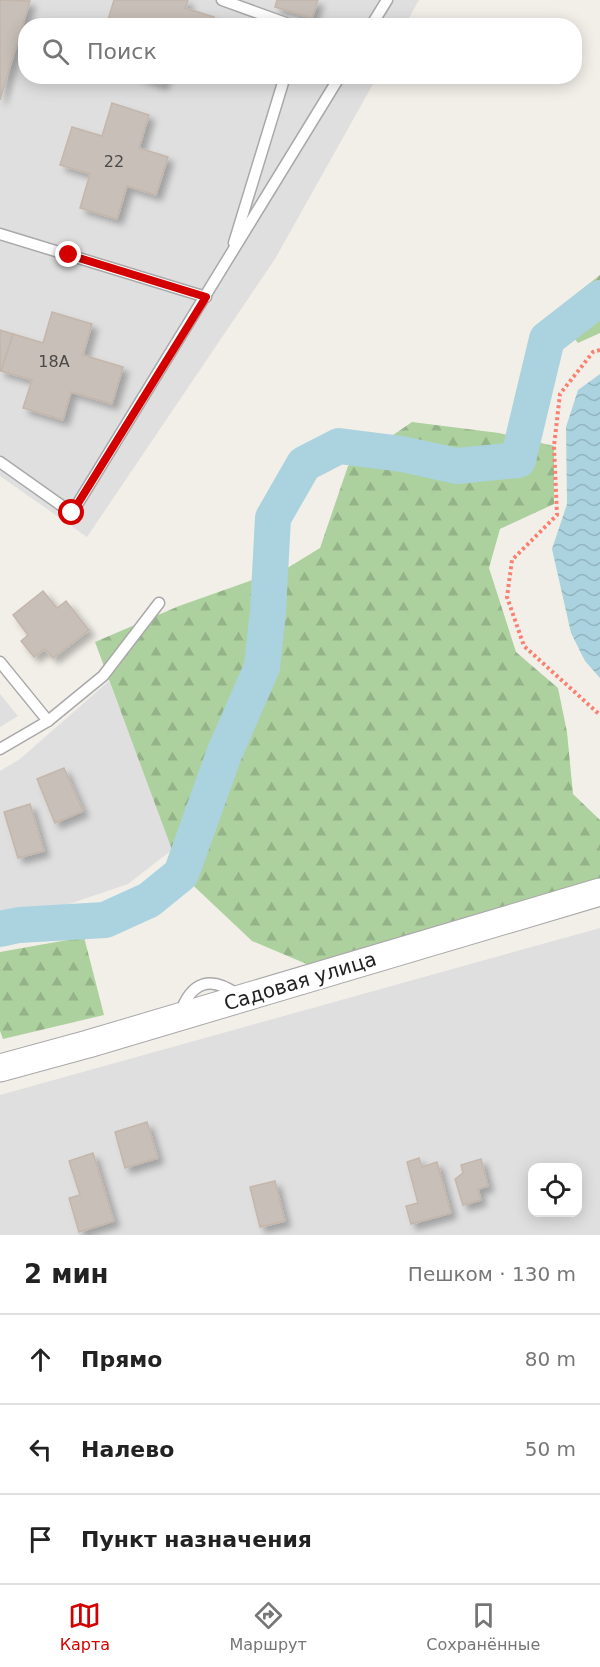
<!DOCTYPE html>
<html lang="ru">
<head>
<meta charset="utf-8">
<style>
	:root { --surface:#fff; --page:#f6f6f6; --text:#222; --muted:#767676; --line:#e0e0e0; --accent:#d40000 }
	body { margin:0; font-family:"DejaVu Sans",sans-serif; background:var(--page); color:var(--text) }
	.controls { position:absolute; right:18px; bottom:18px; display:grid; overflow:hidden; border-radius:12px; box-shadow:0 3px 15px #0003 }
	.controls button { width:54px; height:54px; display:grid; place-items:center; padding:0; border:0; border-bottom:2px solid var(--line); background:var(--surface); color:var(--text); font:30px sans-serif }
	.stop { position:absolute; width:18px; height:18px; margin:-14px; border:4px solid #d40000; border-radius:50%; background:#fff }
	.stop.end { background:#d40000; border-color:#fff; box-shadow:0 2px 6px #0008 }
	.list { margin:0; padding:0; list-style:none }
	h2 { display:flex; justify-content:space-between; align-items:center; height:78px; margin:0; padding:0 24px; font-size:26px }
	h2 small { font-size:20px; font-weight:400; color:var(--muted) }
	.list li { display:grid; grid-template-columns:39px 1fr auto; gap:18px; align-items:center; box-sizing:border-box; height:90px; padding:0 24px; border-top:2px solid var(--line) }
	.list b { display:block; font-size:22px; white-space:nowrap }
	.list em { font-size:20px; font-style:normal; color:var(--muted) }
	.icon { flex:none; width:33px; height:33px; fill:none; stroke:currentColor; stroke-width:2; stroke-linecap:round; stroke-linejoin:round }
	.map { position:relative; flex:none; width:600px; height:1235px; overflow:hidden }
	.search { position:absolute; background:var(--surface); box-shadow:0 3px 15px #0003; left:18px; right:18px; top:18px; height:66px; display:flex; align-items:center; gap:15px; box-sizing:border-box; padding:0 21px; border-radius:24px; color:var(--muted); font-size:22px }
	.sheet { height:348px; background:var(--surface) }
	nav { display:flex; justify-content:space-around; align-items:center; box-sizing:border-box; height:84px; border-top:2px solid var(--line); background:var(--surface); font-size:16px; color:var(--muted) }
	nav a { display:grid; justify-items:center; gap:3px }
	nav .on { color:var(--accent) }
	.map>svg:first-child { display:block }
	.residential { fill:#e0dfdf; fill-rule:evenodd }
	.forest { fill:url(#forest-firs) }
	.water { fill:url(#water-waves) }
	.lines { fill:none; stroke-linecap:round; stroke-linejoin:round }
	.river { stroke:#aad3df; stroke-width:36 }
	.building { fill:#c7bfb8; stroke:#c4b6ab; stroke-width:1.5; filter:url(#shadow) }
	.service-casing { stroke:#a9a9a9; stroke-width:13 }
	.tertiary-casing { stroke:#a9a9a9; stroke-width:29 }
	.path { stroke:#fa8072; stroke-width:4; stroke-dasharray:3 3; stroke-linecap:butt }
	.service { stroke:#fff; stroke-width:10 }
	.tertiary { stroke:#fff; stroke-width:27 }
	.route { stroke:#d40000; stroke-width:8 }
	.labels { text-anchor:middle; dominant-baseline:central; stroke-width:5; stroke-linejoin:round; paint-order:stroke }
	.number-label { font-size:16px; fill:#4b4948 }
	.street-label { font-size:20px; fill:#222; stroke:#fff }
</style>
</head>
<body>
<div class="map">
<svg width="600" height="1235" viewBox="0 0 600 1235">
	<defs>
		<pattern id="forest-firs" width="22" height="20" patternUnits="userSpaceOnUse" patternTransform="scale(1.5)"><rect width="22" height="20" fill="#add19e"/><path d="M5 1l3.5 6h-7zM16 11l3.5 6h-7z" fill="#95b388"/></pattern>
		<pattern id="water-waves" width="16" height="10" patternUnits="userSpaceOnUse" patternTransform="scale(1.5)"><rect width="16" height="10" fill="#aad3df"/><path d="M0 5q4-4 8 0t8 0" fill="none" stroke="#92b5bf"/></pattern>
		<filter id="shadow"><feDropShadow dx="5.5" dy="5.5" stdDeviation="3" flood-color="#0004"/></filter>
	</defs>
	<rect width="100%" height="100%" fill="#f2efe9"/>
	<g class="residential">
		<path d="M0,0H419L405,25L26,26V76L377,77L275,259L87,537L0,476Z"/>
		<path d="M109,681L173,849L128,884L37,915L0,916V771L20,759Z"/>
		<path d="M0,694L18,716L0,727Z"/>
		<path d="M600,928V1235H0V1095ZM532,1168H578V1212H532Z"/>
	</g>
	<g class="forest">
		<path d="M600,275V333L578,343L553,312Z"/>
		<path d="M412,422L499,433L554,446V504L500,529L489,568L516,652L558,688L567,732L573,794L600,820V878L369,955L309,965L252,941L181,874L95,642L179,606L289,567L320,548L348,466Z"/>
		<path d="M84,937L104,1015L3,1039L0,1031V952Z"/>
	</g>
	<path class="water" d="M600,374V678L585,661L571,633L552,549L567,504L566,427L578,390Z"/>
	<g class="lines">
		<path class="river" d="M0,929L19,925L105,920L149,900L181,874L224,754L262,667L268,611L273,518L304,464L339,446L402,454L457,466L518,460L547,339L600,298"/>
	</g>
	<g class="building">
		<path d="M0,0L30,1L0,100Z"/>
		<path d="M114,0H188L185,8L214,17L211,26H115L107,23Z"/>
		<path d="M277,0H318L312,18L275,7Z"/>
		<path d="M137,76H165L162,84Z"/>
		<path d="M112,103L149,115L139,148L168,157L156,195L127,186L117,219L80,208L90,174L60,165L72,127L102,136Z"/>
		<path d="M52,312L92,324L83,355L123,367L112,404L71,392L63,420L23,408L32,380L1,371L13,334L43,343Z"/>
		<path d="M0,330L13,334L1,371L0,370Z"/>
		<path d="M43,591L57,608L66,601L89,630L53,658L45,649L34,657L21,641L28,635L13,615Z"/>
		<path d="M64,768L83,811L55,823L37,779Z"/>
		<path d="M30,804L44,851L18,858L4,812Z"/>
		<path d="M147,1122L158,1158L125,1168L115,1132Z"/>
		<path d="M93,1153L114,1221L79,1232L69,1198L80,1195L69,1161Z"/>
		<path d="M419,1158L422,1167L437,1162L451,1213L411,1224L406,1206L418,1203L407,1162Z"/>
		<path d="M481,1159L488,1186L478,1189L481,1200L463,1205L455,1179L463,1173L461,1165Z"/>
		<path d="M275,1181L285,1221L260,1227L250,1187Z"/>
	</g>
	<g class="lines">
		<g class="service-casing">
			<g id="service">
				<path d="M222,0L294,26"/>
				<path d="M371,26L387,0"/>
				<path d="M0,234L206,297"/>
				<path d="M234,243L285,76"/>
				<path d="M0,462L72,513L340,76"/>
				<path d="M0,662L48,721"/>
				<path d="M0,749L48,721L103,676L159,603"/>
				<path d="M180,1014C191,981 211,975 238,995"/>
			</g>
		</g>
		<g class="tertiary-casing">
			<path id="tertiary" d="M0,1068L88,1044L600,892"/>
		</g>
		<path class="path" d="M600,350L593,352L560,394L554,446L557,515L512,560L507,597L524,646L600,715"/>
		<use href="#service" class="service"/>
		<use href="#tertiary" class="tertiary"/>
	</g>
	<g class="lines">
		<path class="route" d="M69,255L206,297L72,513"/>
	</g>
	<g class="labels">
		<g class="number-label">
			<text x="114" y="161">22</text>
			<text x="54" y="361">18А</text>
		</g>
		<g class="street-label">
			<text transform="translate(300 981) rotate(-17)">Садовая улица</text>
		</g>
	</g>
</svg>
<div class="controls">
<button><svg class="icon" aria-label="locate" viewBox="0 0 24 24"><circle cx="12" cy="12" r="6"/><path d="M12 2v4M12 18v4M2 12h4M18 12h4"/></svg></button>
</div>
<div class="stop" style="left:72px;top:513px"></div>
<div class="stop end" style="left:69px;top:255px"></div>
<div class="search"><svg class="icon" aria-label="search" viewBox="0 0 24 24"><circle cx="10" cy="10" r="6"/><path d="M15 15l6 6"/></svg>Поиск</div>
</div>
<section class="sheet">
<h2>2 мин<small>Пешком · 130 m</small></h2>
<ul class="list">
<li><svg class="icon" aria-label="ahead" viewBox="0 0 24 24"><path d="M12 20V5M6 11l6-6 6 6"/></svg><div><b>Прямо</b></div><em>80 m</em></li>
<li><svg class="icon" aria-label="left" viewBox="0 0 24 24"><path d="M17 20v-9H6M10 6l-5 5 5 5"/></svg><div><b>Налево</b></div><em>50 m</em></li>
<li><svg class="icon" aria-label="arrive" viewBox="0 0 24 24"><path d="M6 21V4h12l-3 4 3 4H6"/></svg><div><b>Пункт назначения</b></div></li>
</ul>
</section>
<nav>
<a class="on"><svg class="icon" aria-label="map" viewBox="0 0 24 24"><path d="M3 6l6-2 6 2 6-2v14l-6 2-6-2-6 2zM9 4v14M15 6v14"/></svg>Карта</a>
<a><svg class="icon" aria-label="directions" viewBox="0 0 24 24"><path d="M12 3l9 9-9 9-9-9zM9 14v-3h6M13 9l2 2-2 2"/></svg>Маршрут</a>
<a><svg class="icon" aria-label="saved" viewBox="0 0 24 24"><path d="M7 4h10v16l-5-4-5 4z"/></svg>Сохранённые</a>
</nav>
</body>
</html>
